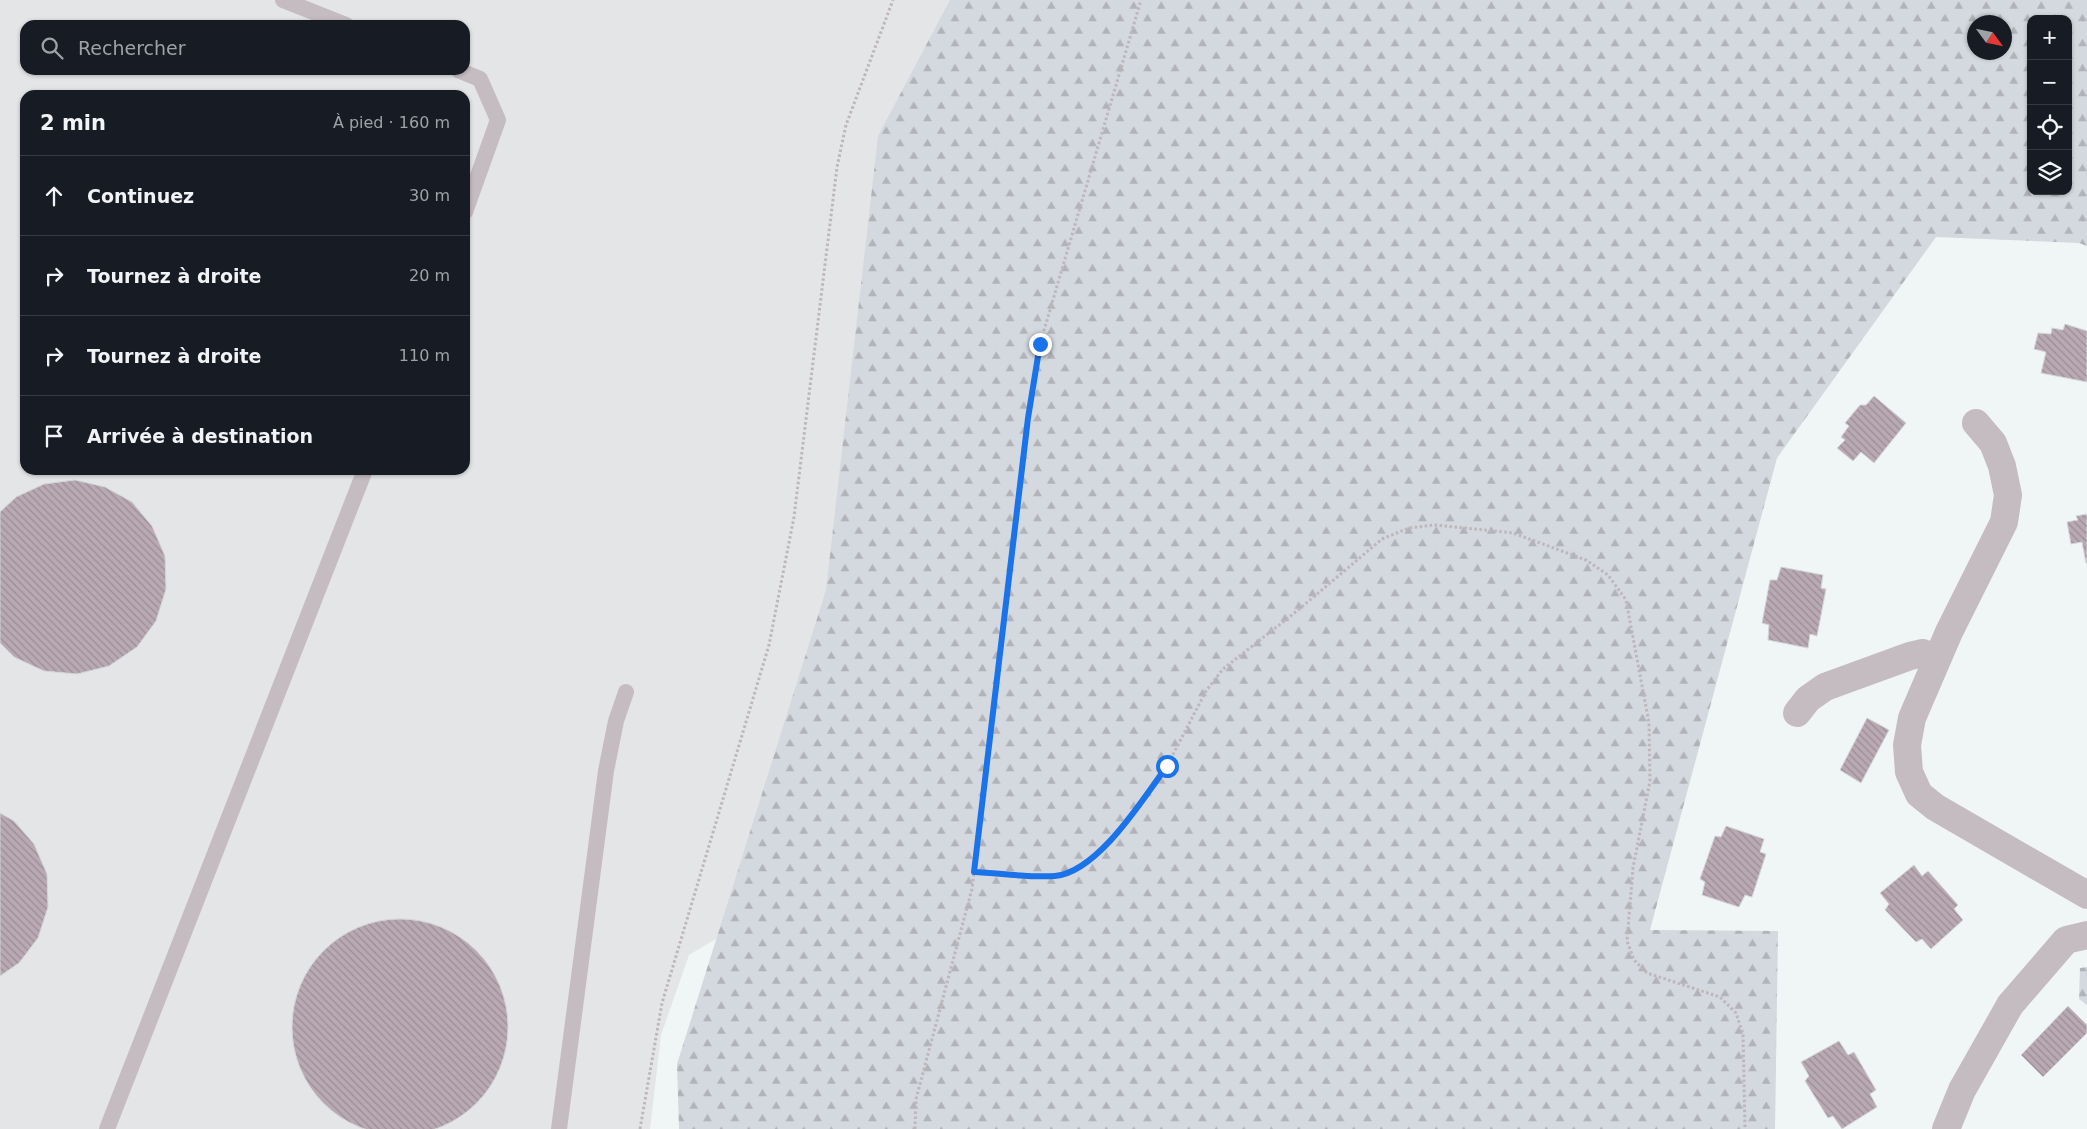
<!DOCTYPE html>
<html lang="fr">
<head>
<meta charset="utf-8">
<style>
	:root { --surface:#171b24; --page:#242831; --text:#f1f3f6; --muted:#9ea1a6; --line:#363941 }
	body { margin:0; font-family:"DejaVu Sans",sans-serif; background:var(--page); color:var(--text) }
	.controls { position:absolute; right:15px; top:15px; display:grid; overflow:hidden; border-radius:10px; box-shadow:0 1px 4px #0004 }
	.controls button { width:45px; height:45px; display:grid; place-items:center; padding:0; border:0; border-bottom:1px solid var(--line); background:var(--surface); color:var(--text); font:25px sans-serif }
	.compass { position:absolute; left:1967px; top:15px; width:45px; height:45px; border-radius:50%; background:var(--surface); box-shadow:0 1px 4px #0004; rotate:123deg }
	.stop { position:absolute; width:15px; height:15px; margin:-11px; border:4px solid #1a73e8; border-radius:50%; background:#fff }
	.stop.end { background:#1a73e8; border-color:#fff; box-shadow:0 1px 5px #0008 }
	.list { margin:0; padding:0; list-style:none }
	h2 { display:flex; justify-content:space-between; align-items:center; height:65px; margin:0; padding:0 20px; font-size:21px }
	h2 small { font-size:16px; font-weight:400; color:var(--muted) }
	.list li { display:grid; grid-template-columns:32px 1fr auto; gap:15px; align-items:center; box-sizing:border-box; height:80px; padding:0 20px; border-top:1px solid var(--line) }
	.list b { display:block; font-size:19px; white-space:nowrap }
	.list em { font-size:16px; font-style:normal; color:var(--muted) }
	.icon { flex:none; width:28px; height:28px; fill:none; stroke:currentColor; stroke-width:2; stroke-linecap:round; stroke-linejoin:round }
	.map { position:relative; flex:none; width:2087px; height:1129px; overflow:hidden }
	.search { position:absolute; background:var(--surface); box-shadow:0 1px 4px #0004; left:20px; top:20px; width:450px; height:55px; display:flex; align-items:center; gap:12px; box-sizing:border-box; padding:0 18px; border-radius:15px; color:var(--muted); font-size:19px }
	.panel { position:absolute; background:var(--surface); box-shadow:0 1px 4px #0004; left:20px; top:90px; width:450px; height:385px; border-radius:15px }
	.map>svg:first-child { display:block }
	.built { fill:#e4e5e6; fill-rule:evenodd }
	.forest { fill:url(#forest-firs); fill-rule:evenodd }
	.building { fill:url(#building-back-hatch); stroke:#d3d6d6 }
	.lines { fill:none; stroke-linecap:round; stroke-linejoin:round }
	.path { stroke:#bdb6ba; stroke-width:3; stroke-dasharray:2.5 2.5; stroke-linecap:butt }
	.service { stroke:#c5bcc1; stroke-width:16 }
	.minor { stroke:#c5bcc1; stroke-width:28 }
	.route { stroke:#1a73e8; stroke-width:6 }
</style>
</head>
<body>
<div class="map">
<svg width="2087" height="1129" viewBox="0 0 2087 1129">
	<defs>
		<pattern id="forest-firs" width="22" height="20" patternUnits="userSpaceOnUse" patternTransform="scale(1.25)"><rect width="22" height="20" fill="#d4d8df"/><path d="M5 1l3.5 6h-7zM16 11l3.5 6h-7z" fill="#b2b3b9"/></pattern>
		<pattern id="building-back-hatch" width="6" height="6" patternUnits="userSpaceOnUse" patternTransform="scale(1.25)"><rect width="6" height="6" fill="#b8a9b3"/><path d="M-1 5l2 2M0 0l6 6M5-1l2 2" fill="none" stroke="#9b8d96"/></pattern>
	</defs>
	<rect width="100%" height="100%" fill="#f0f5f5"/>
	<path class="built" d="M0,0H1134L770,907L689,955L661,1035L650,1129H0ZM25,25H465V70H25ZM25,95H465V470H25Z"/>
	<g class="forest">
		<path d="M950,0H2087V246L2079,243L1936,237L1777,458L1650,930L1778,931L1775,1129H679L677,1064L826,590L878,136ZM2031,19H2068V191H2031ZM1974,22H2004V52H1974Z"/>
		<path d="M2087,967V1005L2079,999L2080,968Z"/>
	</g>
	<g class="building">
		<path d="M2065,324L2087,331V382L2041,373L2046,352L2034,349L2038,333L2051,334L2052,328L2063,330Z"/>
		<path d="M1874,396L1906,423L1874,463L1861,452L1853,461L1837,448L1845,440L1841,437L1849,426L1845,423L1860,405H1866Z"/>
		<path d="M75,480L105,487L132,502L152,526L165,556L166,589L156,621L137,647L109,666L77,674L44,671L14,657L0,643V512L16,497L44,484Z"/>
		<path d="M2087,514V563H2086L2082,542L2071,544L2067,522L2078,520L2076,516Z"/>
		<path d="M1781,567L1823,575L1821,588L1826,589L1817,636L1810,634L1808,648L1768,640L1769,625L1762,623L1770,580H1777Z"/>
		<path d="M1867,718L1889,730L1861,783L1840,770Z"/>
		<path d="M0,813L14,821L34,844L47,874L48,907L38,938L19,963L0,976Z"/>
		<path d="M1726,826L1764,839L1760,852L1766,854L1752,897L1745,895L1739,907L1702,895L1705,882L1700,879L1715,836L1721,837Z"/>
		<path d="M1914,865L1922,876L1928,871L1958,905L1954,909L1963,920L1931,949L1922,939L1916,942L1885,910L1889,904L1880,893Z"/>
		<circle cx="400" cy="1027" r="108"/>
		<path d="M2068,1006L2087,1025V1033L2043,1077L2021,1055Z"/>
		<path d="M1839,1041L1848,1055L1854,1052L1876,1090L1870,1094L1877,1107L1842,1129L1833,1116L1828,1118L1805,1081L1809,1076L1801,1062Z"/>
	</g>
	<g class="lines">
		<g class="path">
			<path d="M974,872L1056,876L1077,870L1118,834L1167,766L1206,691L1223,669L1297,611L1382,539L1409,528L1434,525L1513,533L1586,560L1608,575L1626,600L1649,723L1650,781L1633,868L1627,941L1634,960L1647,973L1720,997L1736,1013L1743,1034L1745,1129"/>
			<path d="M640,1129L662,1003L769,645L794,517L837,167L846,125L893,0"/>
			<path d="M915,1129L916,1099L972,889L1028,418L1040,344L1141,0"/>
		</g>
		<g class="service">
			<path d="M283,0L346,25"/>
			<path d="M458,70L480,79L498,120L465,212"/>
			<path d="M107,1129L365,470"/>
			<path d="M559,1129L606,771L616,721L626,692"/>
		</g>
		<g class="minor">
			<path d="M1976,423L1993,443L2002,466L2008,495L2004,522L1949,632L1912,718L1907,745L1909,772L1919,794L1935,807L2087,895"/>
			<path d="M1797,713L1808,699L1825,687L1910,656L1923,653L1937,659"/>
			<path d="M1946,1129L1962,1090L2010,1005L2066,940L2087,935"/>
		</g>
	</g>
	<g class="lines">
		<path class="route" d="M1040,344L1028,418L974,872C999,873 1031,878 1055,876C1098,872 1143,799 1167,766"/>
	</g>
</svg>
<div class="controls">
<button>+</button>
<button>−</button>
<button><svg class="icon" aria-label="locate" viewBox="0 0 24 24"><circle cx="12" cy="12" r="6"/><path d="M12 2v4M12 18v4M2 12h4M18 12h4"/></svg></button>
<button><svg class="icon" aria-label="layers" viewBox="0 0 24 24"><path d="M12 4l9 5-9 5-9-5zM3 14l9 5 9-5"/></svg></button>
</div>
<svg class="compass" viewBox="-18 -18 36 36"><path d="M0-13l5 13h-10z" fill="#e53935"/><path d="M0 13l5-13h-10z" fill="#9ea1a6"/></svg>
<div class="stop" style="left:1167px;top:766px"></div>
<div class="stop end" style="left:1040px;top:344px"></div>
<div class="search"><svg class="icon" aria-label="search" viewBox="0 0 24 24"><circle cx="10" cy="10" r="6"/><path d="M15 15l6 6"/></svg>Rechercher</div>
<section class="panel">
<h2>2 min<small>À pied · 160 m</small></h2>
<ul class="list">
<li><svg class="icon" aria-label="ahead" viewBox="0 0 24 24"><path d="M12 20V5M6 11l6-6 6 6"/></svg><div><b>Continuez</b></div><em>30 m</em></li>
<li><svg class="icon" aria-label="right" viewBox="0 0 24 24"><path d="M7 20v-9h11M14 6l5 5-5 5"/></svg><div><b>Tournez à droite</b></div><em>20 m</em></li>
<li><svg class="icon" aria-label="right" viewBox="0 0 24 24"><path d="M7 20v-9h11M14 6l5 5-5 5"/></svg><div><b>Tournez à droite</b></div><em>110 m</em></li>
<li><svg class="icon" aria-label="arrive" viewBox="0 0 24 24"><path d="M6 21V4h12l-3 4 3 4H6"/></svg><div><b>Arrivée à destination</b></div></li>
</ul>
</section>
</div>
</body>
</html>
